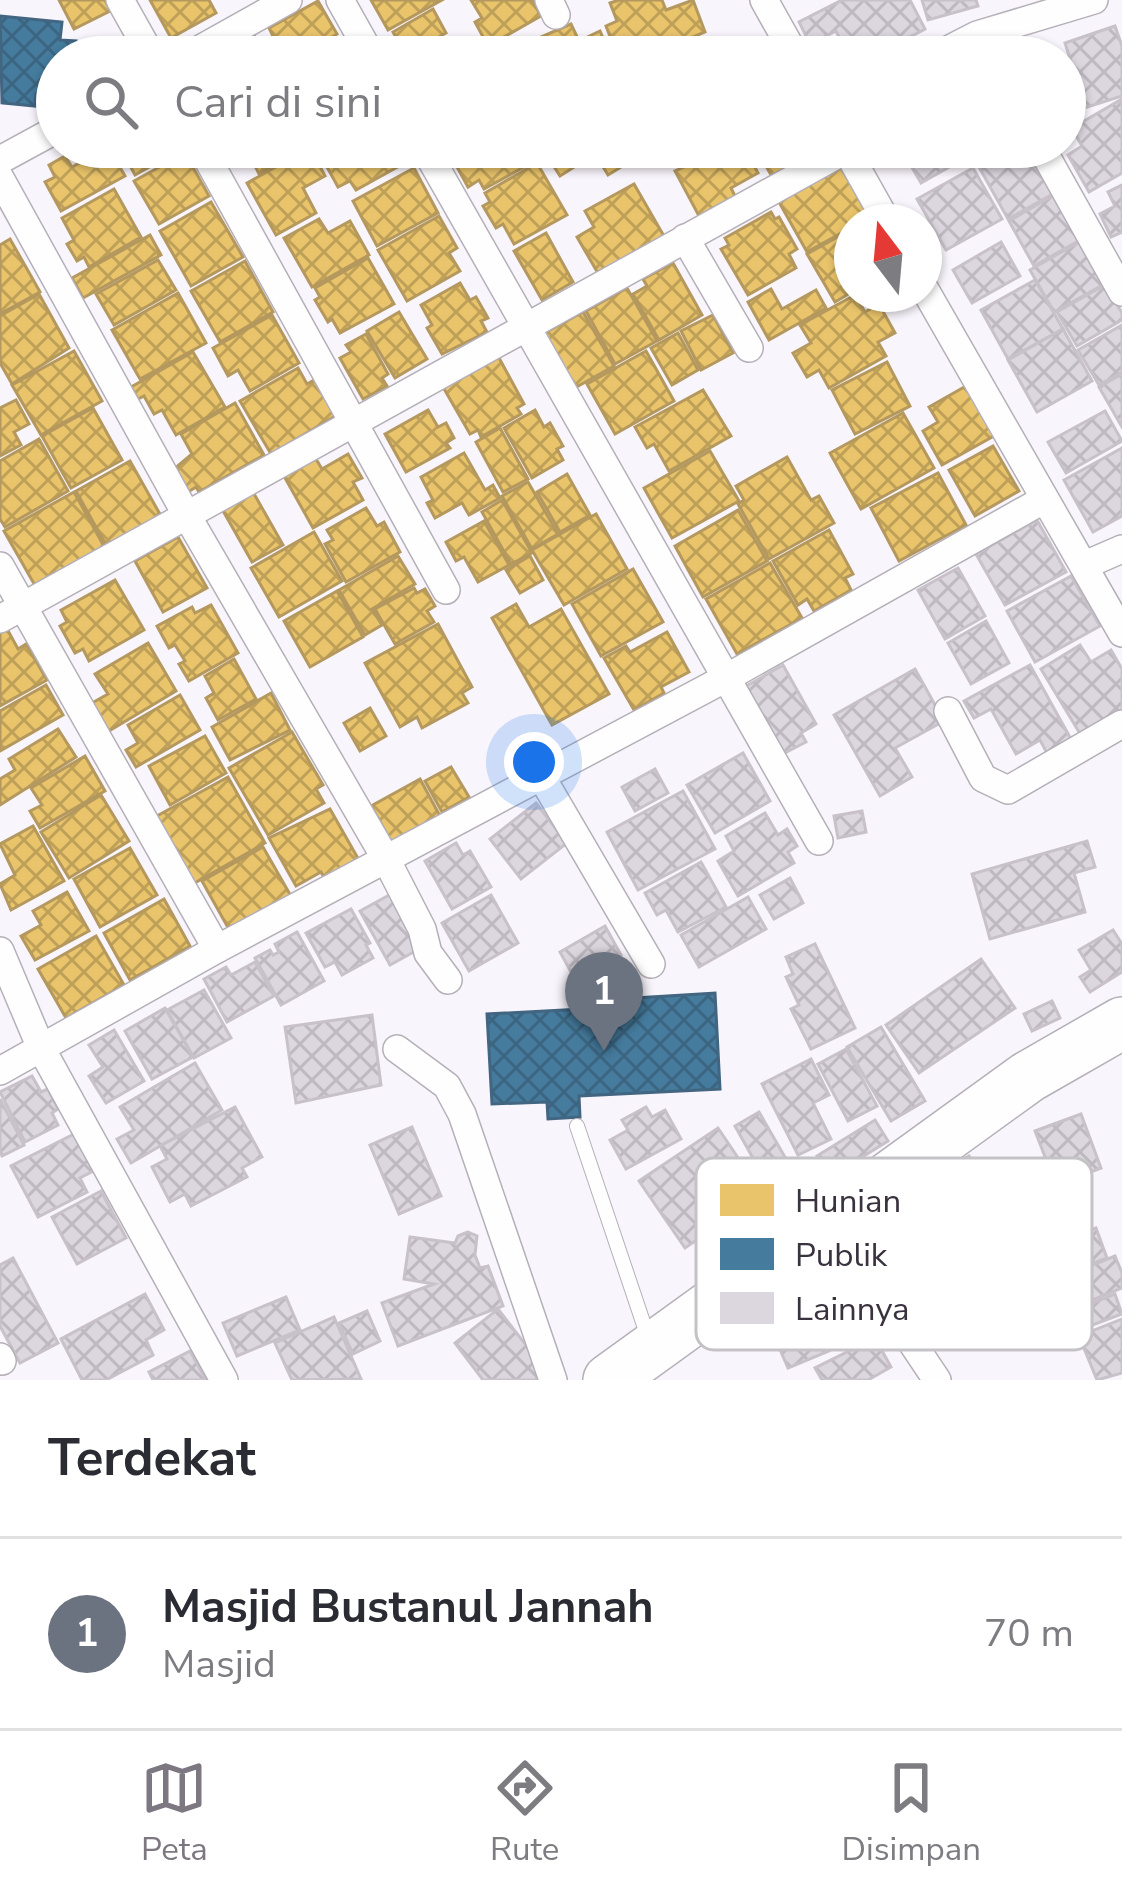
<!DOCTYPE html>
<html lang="id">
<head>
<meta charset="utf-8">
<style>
	:root { --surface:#fff; --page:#f7f7f7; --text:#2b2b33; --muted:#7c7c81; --line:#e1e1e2; --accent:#7d7781 }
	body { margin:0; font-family:"Nunito Sans",sans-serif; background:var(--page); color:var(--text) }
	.compass { position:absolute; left:834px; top:204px; width:108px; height:108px; border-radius:50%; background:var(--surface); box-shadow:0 3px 9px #0004; rotate:344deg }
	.you { position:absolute; left:534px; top:762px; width:42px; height:42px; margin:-30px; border:9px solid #fff; border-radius:50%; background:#1a73e8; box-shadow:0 0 0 18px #1a73e833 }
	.badge { display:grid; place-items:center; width:78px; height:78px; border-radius:50%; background:var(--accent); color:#fff; font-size:39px; font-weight:700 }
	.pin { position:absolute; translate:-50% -99px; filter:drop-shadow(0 3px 6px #0008) }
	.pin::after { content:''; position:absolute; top:63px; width:42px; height:36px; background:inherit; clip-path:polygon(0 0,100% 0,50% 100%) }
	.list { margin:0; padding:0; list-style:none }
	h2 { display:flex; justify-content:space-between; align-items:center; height:156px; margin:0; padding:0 48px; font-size:51px }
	h2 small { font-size:39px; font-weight:400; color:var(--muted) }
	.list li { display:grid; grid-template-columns:78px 1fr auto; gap:36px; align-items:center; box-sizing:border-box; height:192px; padding:0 48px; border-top:3px solid var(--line) }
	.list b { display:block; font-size:45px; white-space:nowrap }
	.list p { margin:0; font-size:39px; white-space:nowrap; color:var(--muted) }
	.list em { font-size:39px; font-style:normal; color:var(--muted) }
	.icon { flex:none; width:66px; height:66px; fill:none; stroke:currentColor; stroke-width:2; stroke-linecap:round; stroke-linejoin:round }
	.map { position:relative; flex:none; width:1122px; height:1380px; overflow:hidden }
	.search { position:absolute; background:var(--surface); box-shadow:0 3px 9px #0004; left:36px; right:36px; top:36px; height:132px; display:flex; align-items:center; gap:30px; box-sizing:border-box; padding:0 42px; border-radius:66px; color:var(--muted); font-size:45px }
	.sheet { height:348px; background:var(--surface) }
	nav { display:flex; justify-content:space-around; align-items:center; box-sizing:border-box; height:168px; border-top:3px solid var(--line); background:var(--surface); font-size:33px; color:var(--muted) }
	nav a { display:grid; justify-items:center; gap:6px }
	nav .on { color:var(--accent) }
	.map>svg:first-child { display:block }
	.homes { fill:url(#homes-cross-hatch); stroke:#b4985d; stroke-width:3 }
	.public { fill:url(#public-cross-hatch); stroke:#426581; stroke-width:3 }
	.building { fill:url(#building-cross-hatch); stroke:#c8c1c9; stroke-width:3 }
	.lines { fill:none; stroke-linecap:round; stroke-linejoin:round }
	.lane-casing { stroke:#b5b0b8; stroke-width:16 }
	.street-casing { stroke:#b5b0b8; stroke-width:30 }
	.highway-casing { stroke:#b5b0b8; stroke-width:54 }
	.lane { stroke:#fefeff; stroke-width:14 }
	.street { stroke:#fefeff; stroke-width:27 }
	.highway { stroke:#fefeff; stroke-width:51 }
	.key { fill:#fff; stroke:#c4c2c5; stroke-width:3 }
	.key-label { font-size:33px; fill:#3a333f }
</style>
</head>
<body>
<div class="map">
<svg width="1122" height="1380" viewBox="0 0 1122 1380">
	<defs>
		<pattern id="homes-cross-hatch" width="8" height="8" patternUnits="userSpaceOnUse" patternTransform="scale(3)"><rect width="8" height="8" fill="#e9c46a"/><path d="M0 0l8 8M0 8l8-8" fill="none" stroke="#bea059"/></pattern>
		<pattern id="public-cross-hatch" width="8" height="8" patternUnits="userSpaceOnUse" patternTransform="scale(3)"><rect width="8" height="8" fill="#457b9d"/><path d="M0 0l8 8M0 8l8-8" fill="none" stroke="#3b6581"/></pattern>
		<pattern id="building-cross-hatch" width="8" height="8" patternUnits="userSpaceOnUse" patternTransform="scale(3)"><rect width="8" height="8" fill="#dcd6de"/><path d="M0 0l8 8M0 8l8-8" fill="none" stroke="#beb8c0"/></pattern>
	</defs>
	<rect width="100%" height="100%" fill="#f9f5fc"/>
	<g class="homes">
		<path d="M59,0H105L110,11L74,29Z"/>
		<path d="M150,0H209L216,13L171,38Z"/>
		<path d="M371,0H442L388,30Z"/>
		<path d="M471,0H532L541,16L488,46L475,22L482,18Z"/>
		<path d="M619,0H662L666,10L693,0L705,32L681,42L685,53L676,57H618L606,26L617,21L610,3Z"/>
		<path d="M318,1L337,34L329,39L339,57H283L269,28Z"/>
		<path d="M433,9L446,33L437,38L448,57H407L393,32Z"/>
		<path d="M571,24L579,41L600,31L611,57H542L534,40Z"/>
		<path d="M255,37L266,57H220Z"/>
		<path d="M740,38L749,57H698Z"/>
		<path d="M108,147L125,176L61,211L45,182L55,177L49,165L65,156L72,167Z"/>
		<path d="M120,147H185L135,175Z"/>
		<path d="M235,147H307L259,174L253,162L246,166Z"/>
		<path d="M316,147H394L403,164L356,190L350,181L338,187Z"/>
		<path d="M460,147H528L535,161L484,189L479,180L468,187L456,165L467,159Z"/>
		<path d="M575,147L585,160L560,176L551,162Z"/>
		<path d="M591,147H633L639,156L608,175Z"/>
		<path d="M693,147H744L758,173L731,188L735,196L699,216L675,171L686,166L680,154Z"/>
		<path d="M755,147H833L774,180Z"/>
		<path d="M310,148L325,176L303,188L316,213L276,235L247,183Z"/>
		<path d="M185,153L209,196L159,224L134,181Z"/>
		<path d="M537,163L567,215L514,244L503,224L496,228L483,206L490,202L485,193Z"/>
		<path d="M841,167L869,217L852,222V227L807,252L779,202Z"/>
		<path d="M414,168L438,213L377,246L353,201Z"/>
		<path d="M634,184L665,238L599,275L577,237L594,227L585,211Z"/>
		<path d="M114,189L141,237L89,267L84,257L77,261L67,244L74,240L62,218Z"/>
		<path d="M211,202L243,257L191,286L160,231Z"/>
		<path d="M771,212L775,219L779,217L797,249L789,254L796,268L748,295L721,249L729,245L725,238Z"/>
		<path d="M439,216L457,248L449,253L460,271L407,301L378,250Z"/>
		<path d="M319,219L328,233L350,221L369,255L312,287L284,238Z"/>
		<path d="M852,229V292L835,302L807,254Z"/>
		<path d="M546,233L573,282L542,300L514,251Z"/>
		<path d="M150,235L161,255L83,298L72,278Z"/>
		<path d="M10,239L40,292L0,314V245Z"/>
		<path d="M368,258L394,304L340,333L332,319L328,322L315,300L320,297L315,288Z"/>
		<path d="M158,260L176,290L114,325L96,294Z"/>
		<path d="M245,261L273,312L220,342L191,291Z"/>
		<path d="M673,263L702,315L659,340L633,294L647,286L643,279Z"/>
		<path d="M460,283L470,300L476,297L488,318L481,321L487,332L442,354L427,328L432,325L421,305Z"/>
		<path d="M627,288L657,341L615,364L586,311Z"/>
		<path d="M771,289L782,309L816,290L826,308L769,340L748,302Z"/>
		<path d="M178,293L206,343L140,379L112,330Z"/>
		<path d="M39,294L69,348L12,384L0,363V316Z"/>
		<path d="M855,295L865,312L879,304L895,333L878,342L886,356L829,388L819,370L807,377L793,353L811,343L800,325Z"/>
		<path d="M399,312L427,359L395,378L367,331Z"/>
		<path d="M583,312L614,366L573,389L543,334Z"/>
		<path d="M272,315L299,363L250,391L238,370L228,376L213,348Z"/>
		<path d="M713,315L733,353L701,370L681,331Z"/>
		<path d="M678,333L698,370L672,385L651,348Z"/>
		<path d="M366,334L388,374L382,378L387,386L363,399L340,358L351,352L346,345Z"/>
		<path d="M74,351L102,401L41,435L12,385Z"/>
		<path d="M646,351L674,401L615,434L587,384Z"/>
		<path d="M193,352L225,407L176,435L162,410L154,414L144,396L138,399L131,387Z"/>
		<path d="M498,356L524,404L517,408L521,414L481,437L478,430L470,434L443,387Z"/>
		<path d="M887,362L910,406L855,434L832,390Z"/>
		<path d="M298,368L307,384L316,379L337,415L271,454L240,401Z"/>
		<path d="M966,386L994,436L942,465L923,431L938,422L929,407Z"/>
		<path d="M703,390L731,436L669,471L654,444L647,448L635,427Z"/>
		<path d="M16,400L29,424L14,432L21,445L0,456V408Z"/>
		<path d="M235,403L264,455L199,492L196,487L188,492L174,469L192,454L181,434Z"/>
		<path d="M93,408L122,460L71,488L42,436Z"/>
		<path d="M428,410L438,427L446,423L454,438L446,443L450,448L406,472L385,434Z"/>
		<path d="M535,410L544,427L550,423L563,446L557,449L563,460L532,478L504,428Z"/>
		<path d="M903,413L934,468L861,509L830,453Z"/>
		<path d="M500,428L528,479L503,492L476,442Z"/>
		<path d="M39,439L68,491L5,527L0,519V461Z"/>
		<path d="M993,446L1019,491L975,516L949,470Z"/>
		<path d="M710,451L739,501L672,538L644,488Z"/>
		<path d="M464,453L485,490L493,485L500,498L469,515L462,503L435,518L427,503L433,500L421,477Z"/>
		<path d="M348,454L362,478L353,482L363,500L313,528L284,476L316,459L322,469Z"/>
		<path d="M787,457L811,500L819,496L834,523L769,559L738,504L744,500L736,486Z"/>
		<path d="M130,461L161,516L107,547L76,491Z"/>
		<path d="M938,473L966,525L899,561L871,508Z"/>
		<path d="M567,474L590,515L560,532L537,492Z"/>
		<path d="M528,482L558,534L532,549L502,496Z"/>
		<path d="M74,492L106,550L37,589L4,531Z"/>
		<path d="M253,492L283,545L252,562L222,509Z"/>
		<path d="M502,500L532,553L511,564L482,512Z"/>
		<path d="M366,508L377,526L384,522L400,552L346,582L325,544L333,540L327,530Z"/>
		<path d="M738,510L767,561L703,597L675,546Z"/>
		<path d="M596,514L627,569L564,605L532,550Z"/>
		<path d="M484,521L509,565L478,582L464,557L456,561L446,542Z"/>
		<path d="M829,530L853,574L845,578L851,590L814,611L807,599L798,605L773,561Z"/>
		<path d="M314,532L342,581L279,617L251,568Z"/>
		<path d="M178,537L207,588L163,612L135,561Z"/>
		<path d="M398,556L415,584L372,609L382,625L365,635L339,590Z"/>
		<path d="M530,556L543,580L520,593L506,570Z"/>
		<path d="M770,563L802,618L737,654L706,599Z"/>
		<path d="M633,569L663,622L601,656L572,604Z"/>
		<path d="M115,580L144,630L89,661L83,649L75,653L60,626L67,622L61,610Z"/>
		<path d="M414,588L417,593L425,589L435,606L427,611L434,622L395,644L375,609Z"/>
		<path d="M337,591L363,637L310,667L284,621Z"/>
		<path d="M516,604L529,627L561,609L609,694L552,725L492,618Z"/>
		<path d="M211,605L238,653L189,681L179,664L185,661L175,645L169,648L157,626L192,607L195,613Z"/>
		<path d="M438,624L472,687L462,693L468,703L422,728L417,717L400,727L365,663Z"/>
		<path d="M6,627L18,649L26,644L47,680L0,706V630Z"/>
		<path d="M667,632L689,672L661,687L664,693L634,710L604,658L626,646L630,652Z"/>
		<path d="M148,643L176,691L109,731L92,703L108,694L95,674Z"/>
		<path d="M234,659L256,699L218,720L206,698L214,693L205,676Z"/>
		<path d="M46,685L63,715L0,751V711Z"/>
		<path d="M271,693L290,730L230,760L212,727Z"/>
		<path d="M180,695L200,730L136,767L126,750L138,743L128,725Z"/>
		<path d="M370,708L386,736L360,751L344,723Z"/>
		<path d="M58,729L76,757L0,805V779L15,770L9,759Z"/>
		<path d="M292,732L323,785L316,789L324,803L268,835L229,768Z"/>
		<path d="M205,736L226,773L170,805L149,766Z"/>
		<path d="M85,756L105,791L40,828L30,811L42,805L31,788Z"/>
		<path d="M451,767L469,797L442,812L425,781Z"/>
		<path d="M228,777L265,843L193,884L155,817Z"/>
		<path d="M420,779L440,816L392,843L371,806Z"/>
		<path d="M101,795L129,841L69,878L41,832Z"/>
		<path d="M330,809L360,862L326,881L321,872L296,886L269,838Z"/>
		<path d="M33,826L64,881L11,910L0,884L15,875L0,844Z"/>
		<path d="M263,847L292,898L231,933L202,881Z"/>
		<path d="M130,848L157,895L100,927L74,879Z"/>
		<path d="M67,892L89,931L35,960L21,936L41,925L33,911Z"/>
		<path d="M164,899L190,946L130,980L104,933Z"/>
		<path d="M96,936L124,985L66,1018L38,969Z"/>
	</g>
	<g class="public">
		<path d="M0,16L62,22L60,40L76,41L74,57H57L54,96L36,94L35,106L2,103Z"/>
		<path d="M715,993L720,1089L579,1096L580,1117L548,1119L547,1102L492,1104L487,1014L619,1007V999Z"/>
	</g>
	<g class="building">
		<path d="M842,0H910L925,29L871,57H849L836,31L810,44L799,22Z"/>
		<path d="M922,0H976L978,6L928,20Z"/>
		<path d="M1115,26L1122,46V96L1072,112L1065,92V65H1072L1065,43Z"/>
		<path d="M1122,99V173L1089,192L1068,155L1082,146L1072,128Z"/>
		<path d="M925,147H961L967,157L921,183L906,157Z"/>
		<path d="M1016,147H1029L1055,193L1008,219L979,167Z"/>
		<path d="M973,168L1002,219L946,250L917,199Z"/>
		<path d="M1122,185V232L1111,237L1100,214L1115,206L1108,192Z"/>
		<path d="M1054,195L1080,240L1034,266L1009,221Z"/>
		<path d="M1086,238L1110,281L1054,312L1030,270Z"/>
		<path d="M1001,242L1020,276L972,303L953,270Z"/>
		<path d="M1035,280L1063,329L1008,359L981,310Z"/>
		<path d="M1105,285L1122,313V320L1077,346L1057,312Z"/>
		<path d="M1122,325V372L1099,385L1078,350Z"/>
		<path d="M1063,329L1092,381L1037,412L1008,360Z"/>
		<path d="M1122,374V427L1099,387Z"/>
		<path d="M1105,411L1122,441L1066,473L1048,442Z"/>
		<path d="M1122,448V516L1093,532L1064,480Z"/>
		<path d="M1037,520L1066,572L1005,605L976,554Z"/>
		<path d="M958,568L985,616L945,639L918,590Z"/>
		<path d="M1071,576L1100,626L1035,662L1007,611Z"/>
		<path d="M986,621L1009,663L971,684L948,643Z"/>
		<path d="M1080,645L1091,662L1111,650L1122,669V713L1082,737L1041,669Z"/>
		<path d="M783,665L816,724L801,733L806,742L779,756L741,689Z"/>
		<path d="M1030,665L1072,741L1048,755L1040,740L1016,754L991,709L974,718L964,701Z"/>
		<path d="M915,669L944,721L895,748L912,777L880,796L834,715Z"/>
		<path d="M743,753L770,801L715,833L687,785Z"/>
		<path d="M655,769L668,793L635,811L622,787Z"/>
		<path d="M683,791L715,849L638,890L607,832Z"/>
		<path d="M536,803L567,843L521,879L490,839Z"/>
		<path d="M862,811L866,832L838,838L834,816Z"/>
		<path d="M765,813L778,835L787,829L797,846L788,852L794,863L738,896L718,861L734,851L726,836Z"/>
		<path d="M1087,841L1095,867L1074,873L1085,912L990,939L972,874Z"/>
		<path d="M456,843L463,855L470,851L491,887L452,909L425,861Z"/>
		<path d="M701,862L726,907L678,932L666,910L657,915L645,893Z"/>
		<path d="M790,878L803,903L774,919L760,895Z"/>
		<path d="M391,894L421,948L390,965L360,911Z"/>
		<path d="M491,895L518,943L469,971L442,923Z"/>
		<path d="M748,897L766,929L699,967L681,935Z"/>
		<path d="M351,909L370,943L366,945L373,958L342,975L335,962L325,967L306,933Z"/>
		<path d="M605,926L621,955L576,981L560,952Z"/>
		<path d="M1113,930L1122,944V972L1090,992L1080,977L1091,970L1079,950Z"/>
		<path d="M297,932L324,981L281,1005L255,958L270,950L273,955L279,952L275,944Z"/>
		<path d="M815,944L855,1028L811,1049L791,1009L799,1005L786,977L793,974L786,957Z"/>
		<path d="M981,959L1015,1008L919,1073L886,1025Z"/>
		<path d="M255,962L274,996L227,1022L204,979L226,967L231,975Z"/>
		<path d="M204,990L231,1038L194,1058L167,1010Z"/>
		<path d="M1052,1001L1060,1018L1032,1031L1024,1014Z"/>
		<path d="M165,1008L193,1057L152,1079L125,1031Z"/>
		<path d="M372,1015L381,1085L296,1103L285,1027Z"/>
		<path d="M881,1027L925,1101L891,1121L847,1047Z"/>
		<path d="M114,1030L144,1081L106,1103L89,1076L103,1067L89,1045Z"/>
		<path d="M846,1049L877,1106L848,1121L818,1064Z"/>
		<path d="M811,1059L829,1095L813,1103L831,1139L798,1155L762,1084Z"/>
		<path d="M195,1063L222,1110L131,1163L117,1139L134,1130L120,1107Z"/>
		<path d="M32,1076L41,1092L48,1089L58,1109L52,1113L58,1125L25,1142L0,1092Z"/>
		<path d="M0,1099L24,1145L2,1156L0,1152Z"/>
		<path d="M235,1107L262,1157L242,1168L247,1177L191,1206L185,1194L170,1202L152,1167L167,1159L160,1146Z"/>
		<path d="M646,1107L652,1117L665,1110L681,1139L626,1169L610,1140L628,1130L622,1120Z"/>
		<path d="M759,1112L793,1171L768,1185L735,1126Z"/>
		<path d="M1081,1114L1101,1168L1056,1185L1035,1131Z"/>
		<path d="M875,1120L888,1141L830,1177L817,1156Z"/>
		<path d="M412,1127L441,1196L399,1214L370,1145Z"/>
		<path d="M718,1128L763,1195L685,1248L639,1181Z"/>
		<path d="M76,1133L95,1170L80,1178L87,1192L38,1217L11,1166Z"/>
		<path d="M969,1156L979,1175L960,1186L949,1167Z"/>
		<path d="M101,1191L126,1238L77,1264L52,1217Z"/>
		<path d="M1096,1228L1107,1258L1067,1273L1055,1243Z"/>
		<path d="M468,1232L477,1236L475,1255L480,1268L488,1266L503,1306L398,1346L382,1303L434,1284L404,1279L410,1237L455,1243L458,1236Z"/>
		<path d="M1115,1256L1122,1273V1288L1073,1308L1061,1278Z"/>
		<path d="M13,1258L58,1343L20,1363L0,1326V1265Z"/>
		<path d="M145,1294L164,1330L146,1340L153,1355L106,1380H82L61,1339Z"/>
		<path d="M1115,1294L1122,1314L1087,1327L1079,1308Z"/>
		<path d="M286,1297L300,1330L237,1356L223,1323Z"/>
		<path d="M810,1307L829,1351L788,1368L769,1324Z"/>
		<path d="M498,1309L546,1371L535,1380H483L455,1343Z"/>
		<path d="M367,1311L380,1341L353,1354L339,1323Z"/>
		<path d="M334,1317L361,1379L292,1380L275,1343Z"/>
		<path d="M1122,1319V1373L1097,1380L1079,1336Z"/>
		<path d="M875,1338L891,1367L868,1380H822L815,1368Z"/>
		<path d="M190,1351L206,1380H153L149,1372Z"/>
	</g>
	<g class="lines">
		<g class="lane-casing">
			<path id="lane" d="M577,1126L648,1337"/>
		</g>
		<g class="street-casing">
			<g id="street">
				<path d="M120,0L152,57"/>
				<path d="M340,0L372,57"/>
				<path d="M549,0L556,15"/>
				<path d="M764,0L796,57"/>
				<path d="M186,57L288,0"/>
				<path d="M934,57L977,35L1094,0"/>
				<path d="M201,147L446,590"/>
				<path d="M424,147L819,841"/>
				<path d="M845,147L887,222"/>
				<path d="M1041,147L1122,292"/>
				<path d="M0,160L57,129"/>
				<path d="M0,178L186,514L386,859L422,929L428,953L448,980"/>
				<path d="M685,238L749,348"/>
				<path d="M924,288L1122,633"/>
				<path d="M1085,565L1122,549"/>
				<path d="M0,566L217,949"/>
				<path d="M0,619L851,147"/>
				<path d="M948,711L983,778L1008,790L1122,724"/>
				<path d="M541,776L651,964"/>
				<path d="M0,951L41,1048L224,1380"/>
				<path d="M397,1049L447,1086L462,1114L553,1380"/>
				<path d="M0,1071L217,949L726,678L1043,500"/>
				<path d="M830,1220L937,1380"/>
				<path d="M0,1357L2,1361"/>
			</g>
		</g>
		<g class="highway-casing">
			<path id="highway" d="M609,1380L1028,1077L1122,1023"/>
		</g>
		<use href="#lane" class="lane"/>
		<use href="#street" class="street"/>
		<use href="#highway" class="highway"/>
	</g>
	<rect x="696" y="1158" width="396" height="192" rx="18" class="key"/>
	<rect x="720" y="1184" width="54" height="32" fill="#e9c46a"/>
	<rect x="720" y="1238" width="54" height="32" fill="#457b9d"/>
	<rect x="720" y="1292" width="54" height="32" fill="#dcd6de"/>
	<g class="key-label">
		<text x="795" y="1212">Hunian</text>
		<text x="795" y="1266">Publik</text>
		<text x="795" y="1320">Lainnya</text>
	</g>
</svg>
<svg class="compass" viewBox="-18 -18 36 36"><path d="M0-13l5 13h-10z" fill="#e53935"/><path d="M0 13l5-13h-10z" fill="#7c7c81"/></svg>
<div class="you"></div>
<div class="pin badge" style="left:604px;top:1051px;background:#6b7280">1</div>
<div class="search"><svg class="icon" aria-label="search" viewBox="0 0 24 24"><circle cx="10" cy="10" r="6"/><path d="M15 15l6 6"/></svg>Cari di sini</div>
</div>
<section class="sheet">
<h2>Terdekat<small></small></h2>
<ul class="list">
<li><span class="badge" style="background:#6b7280">1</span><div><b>Masjid Bustanul Jannah</b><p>Masjid</p></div><em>70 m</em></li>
</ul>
</section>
<nav>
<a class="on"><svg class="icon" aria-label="map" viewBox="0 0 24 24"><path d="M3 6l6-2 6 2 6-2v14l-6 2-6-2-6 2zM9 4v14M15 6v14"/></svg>Peta</a>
<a><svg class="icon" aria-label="directions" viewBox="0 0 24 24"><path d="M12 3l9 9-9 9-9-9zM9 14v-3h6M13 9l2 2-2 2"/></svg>Rute</a>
<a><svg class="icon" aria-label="saved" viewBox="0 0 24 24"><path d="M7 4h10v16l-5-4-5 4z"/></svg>Disimpan</a>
</nav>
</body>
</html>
